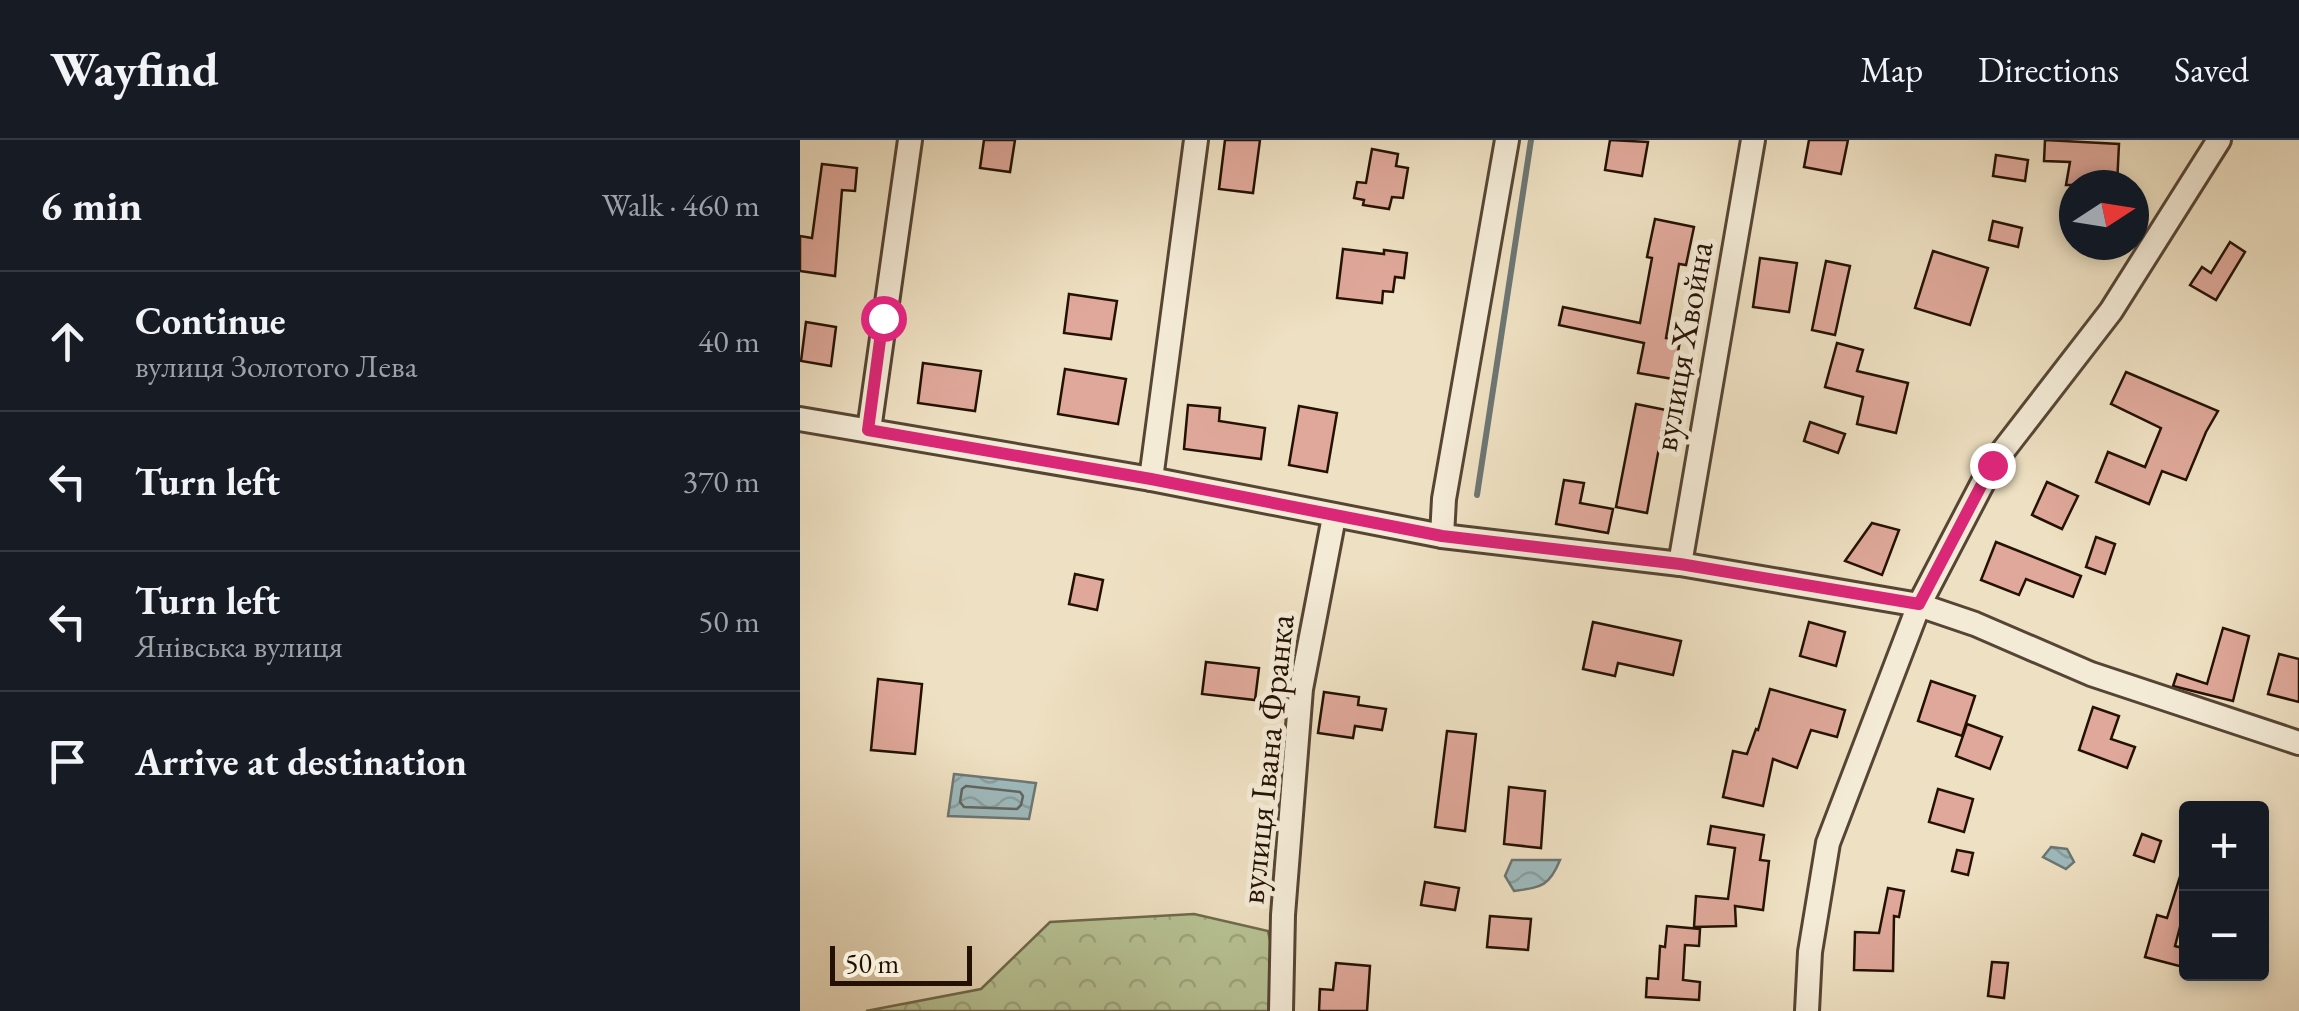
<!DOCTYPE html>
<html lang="en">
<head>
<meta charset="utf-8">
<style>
	:root { --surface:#171b24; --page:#20242c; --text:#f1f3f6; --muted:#9ea1a6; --line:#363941 }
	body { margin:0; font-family:"EB Garamond",serif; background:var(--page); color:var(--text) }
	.controls { position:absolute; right:30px; bottom:30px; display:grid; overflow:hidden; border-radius:10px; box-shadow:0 5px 15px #0003 }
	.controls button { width:90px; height:90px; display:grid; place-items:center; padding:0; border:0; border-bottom:2px solid var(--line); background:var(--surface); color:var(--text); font:50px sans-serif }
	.compass { position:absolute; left:1259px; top:30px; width:90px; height:90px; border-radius:50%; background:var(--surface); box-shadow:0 5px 15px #0003; rotate:78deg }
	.scale { position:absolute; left:30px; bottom:25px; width:142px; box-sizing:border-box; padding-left:10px; border:5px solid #241104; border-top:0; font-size:28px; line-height:35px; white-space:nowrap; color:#241104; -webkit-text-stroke:8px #f4ebd7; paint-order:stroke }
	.stop { position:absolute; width:30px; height:30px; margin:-22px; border:8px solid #db2777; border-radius:50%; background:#fff }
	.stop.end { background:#db2777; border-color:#fff; box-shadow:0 2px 10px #0008 }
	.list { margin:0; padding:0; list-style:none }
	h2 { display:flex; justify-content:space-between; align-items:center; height:130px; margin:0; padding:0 40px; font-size:42px }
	h2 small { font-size:32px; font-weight:400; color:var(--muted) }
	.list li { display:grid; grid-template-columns:65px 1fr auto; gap:30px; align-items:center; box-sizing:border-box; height:140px; padding:0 40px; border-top:2px solid var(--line) }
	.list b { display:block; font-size:38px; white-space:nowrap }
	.list p { margin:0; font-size:32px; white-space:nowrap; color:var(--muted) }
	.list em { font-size:32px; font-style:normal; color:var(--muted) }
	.icon { flex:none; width:55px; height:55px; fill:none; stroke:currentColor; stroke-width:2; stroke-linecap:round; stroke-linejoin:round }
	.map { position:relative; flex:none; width:1499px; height:871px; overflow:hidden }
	header { display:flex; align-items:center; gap:60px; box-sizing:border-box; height:140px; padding:0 50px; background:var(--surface); border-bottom:2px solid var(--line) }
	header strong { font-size:48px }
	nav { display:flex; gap:55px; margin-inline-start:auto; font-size:35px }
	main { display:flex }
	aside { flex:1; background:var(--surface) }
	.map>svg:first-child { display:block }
	.forest { fill:url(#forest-crowns); stroke:#6e6a4c; stroke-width:2.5 }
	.water { fill:url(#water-waves); stroke:#6d7673; stroke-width:2.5 }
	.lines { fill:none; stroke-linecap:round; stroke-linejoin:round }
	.shore { stroke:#616660; stroke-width:2.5 }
	.stream { stroke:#6d7673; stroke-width:6 }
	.building { fill:#dfa89a; stroke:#241104; stroke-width:2.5 }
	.minor-casing { stroke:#564534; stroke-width:28 }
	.minor { stroke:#f4ebd7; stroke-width:22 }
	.route { stroke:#db2777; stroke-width:12 }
	.labels { text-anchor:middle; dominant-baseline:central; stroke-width:10; stroke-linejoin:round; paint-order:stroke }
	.street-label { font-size:35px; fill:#241104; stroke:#f4ebd7 }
</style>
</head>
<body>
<header>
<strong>Wayfind</strong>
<nav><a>Map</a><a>Directions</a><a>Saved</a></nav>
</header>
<main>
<aside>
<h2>6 min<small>Walk · 460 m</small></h2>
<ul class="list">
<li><svg class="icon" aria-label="ahead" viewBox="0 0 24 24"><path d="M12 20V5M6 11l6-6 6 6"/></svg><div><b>Continue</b><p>вулиця Золотого Лева</p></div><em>40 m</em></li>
<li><svg class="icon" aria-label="left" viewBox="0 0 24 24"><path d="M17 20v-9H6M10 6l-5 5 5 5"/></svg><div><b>Turn left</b></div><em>370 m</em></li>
<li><svg class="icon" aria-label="left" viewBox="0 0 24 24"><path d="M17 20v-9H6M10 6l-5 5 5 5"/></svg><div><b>Turn left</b><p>Янівська вулиця</p></div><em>50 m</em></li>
<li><svg class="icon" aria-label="arrive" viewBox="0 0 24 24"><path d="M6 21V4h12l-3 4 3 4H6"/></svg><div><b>Arrive at destination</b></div></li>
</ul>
</aside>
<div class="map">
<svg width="1499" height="871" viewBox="0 0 1499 871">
	<defs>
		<pattern id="forest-crowns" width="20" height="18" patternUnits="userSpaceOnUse" patternTransform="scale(2.5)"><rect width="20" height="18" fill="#b7c294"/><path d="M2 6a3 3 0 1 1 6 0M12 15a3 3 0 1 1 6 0" fill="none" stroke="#9da67e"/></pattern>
		<pattern id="water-waves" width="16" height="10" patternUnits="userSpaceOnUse" patternTransform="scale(2.5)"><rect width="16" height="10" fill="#9ebabd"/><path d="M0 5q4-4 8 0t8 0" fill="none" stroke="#889fa1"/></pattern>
	</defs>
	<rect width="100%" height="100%" fill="#eee0c2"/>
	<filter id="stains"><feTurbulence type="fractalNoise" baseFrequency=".002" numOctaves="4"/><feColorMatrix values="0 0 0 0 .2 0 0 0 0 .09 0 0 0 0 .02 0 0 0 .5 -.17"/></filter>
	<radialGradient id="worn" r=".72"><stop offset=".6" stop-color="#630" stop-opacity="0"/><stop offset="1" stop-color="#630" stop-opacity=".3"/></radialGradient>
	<path class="forest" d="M394,774L468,791L486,871H66L181,849L250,782Z"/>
	<g class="water">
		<path d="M154,634L236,643L229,679L148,676Z"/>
		<path d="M1251,707L1267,709L1274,722L1266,729L1243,717Z"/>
		<path d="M712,720H760C749,747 741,747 714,751L705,736Z"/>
	</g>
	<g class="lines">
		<path class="shore" d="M166,646L220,652L223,656L221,665L217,669L164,667L160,662L162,649Z"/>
		<path class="stream" d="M677,355L731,0"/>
	</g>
	<g class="building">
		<path d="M184,0H215L210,32L180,28Z"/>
		<path d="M425,0H460L453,53L419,49Z"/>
		<path d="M810,0L848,2L842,36L805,30Z"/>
		<path d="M1009,0H1048L1041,34L1004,27Z"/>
		<path d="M1245,0L1319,4L1317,45H1266L1270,22L1244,21Z"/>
		<path d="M572,9L598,14L596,26L608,28L603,58L592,57L589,69L563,65L564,60L554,58L557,42L566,43Z"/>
		<path d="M1196,15L1228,20L1225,41L1193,36Z"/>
		<path d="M22,24L57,28L55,51L42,50L35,136L0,131V96L12,98Z"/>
		<path d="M855,79L894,87L886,125L879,124L866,198L880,201L873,239L838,233L844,203L759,185L763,167L840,183L852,118L847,117Z"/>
		<path d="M1193,81L1222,88L1218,107L1189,100Z"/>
		<path d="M1430,102L1445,112L1416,160L1390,145L1402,127L1411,133Z"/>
		<path d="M543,109L584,114V110L607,113L604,138L595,137L593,152L583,151L582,163L537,158Z"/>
		<path d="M1133,111L1188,128L1170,185L1115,168Z"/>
		<path d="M960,118L997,123L989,172L953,167Z"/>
		<path d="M1026,121L1050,126L1035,195L1012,190Z"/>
		<path d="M269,154L317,161L311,199L264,193Z"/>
		<path d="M6,182L36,187L31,226L1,221Z"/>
		<path d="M1037,203L1063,210L1057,231L1108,243L1096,293L1057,284L1063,257L1025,247Z"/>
		<path d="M123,223L181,231L175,271L118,263Z"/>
		<path d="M265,229L326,239L318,284L258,274Z"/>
		<path d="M1326,232L1418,271L1406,292L1386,340L1362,331L1349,364L1296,342L1308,312L1345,327L1361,288L1311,264Z"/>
		<path d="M836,264L866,270L847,373L816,367Z"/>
		<path d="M388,265L420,268L419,281L465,288L461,319L384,309Z"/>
		<path d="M499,266L537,273L527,332L489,325Z"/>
		<path d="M1010,282L1045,294L1038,313L1004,301Z"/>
		<path d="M764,340L784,343L780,363L813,369L808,393L756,384Z"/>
		<path d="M1247,342L1278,356L1262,389L1232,375Z"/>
		<path d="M1072,383L1099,390L1082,435L1045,421Z"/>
		<path d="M1296,397L1315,404L1305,434L1286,427Z"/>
		<path d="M1196,402L1281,436L1273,457L1226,439L1219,455L1181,440Z"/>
		<path d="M275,434L303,440L297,470L269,464Z"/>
		<path d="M793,482L881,501L873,535L818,523L815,536L783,529Z"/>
		<path d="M1009,482L1045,492L1036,526L1000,516Z"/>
		<path d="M1423,488L1449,496L1433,561L1373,546L1377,534L1407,544Z"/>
		<path d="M1479,514L1499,519V562L1468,554Z"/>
		<path d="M406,522L459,528L455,560L402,554Z"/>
		<path d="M78,539L122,544L115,614L71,610Z"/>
		<path d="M1131,541L1175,556L1162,596L1118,581Z"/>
		<path d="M970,549L1045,570L1037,597L1011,590L997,628L973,619L963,666L923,657L933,611L947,614L956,589L958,590Z"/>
		<path d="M524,552L559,557L558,565L586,569L582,590L555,586L553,598L518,593Z"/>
		<path d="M1293,567L1319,576L1311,599L1335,607L1327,628L1279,610Z"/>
		<path d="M1167,584L1202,597L1190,629L1156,616Z"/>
		<path d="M647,591L676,594L665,691L635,687Z"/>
		<path d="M709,647L745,651L741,708L704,704Z"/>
		<path d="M1138,649L1173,659L1164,692L1129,682Z"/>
		<path d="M911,686L964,695L960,720L969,721L963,770L935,766L936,786L894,787L896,756L928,759L935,708L908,704Z"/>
		<path d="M1342,694L1361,701L1354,722L1334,715Z"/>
		<path d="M1157,710L1173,713L1168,735L1152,731Z"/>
		<path d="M1383,727H1386V764L1375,806L1386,809L1383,827L1345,817L1357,775L1367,778Z"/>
		<path d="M625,742L659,748L655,770L621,765Z"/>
		<path d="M1088,748L1104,751L1099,777L1094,776L1093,831L1054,830L1055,792L1079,793Z"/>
		<path d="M690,776L731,779L728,810L687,807Z"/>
		<path d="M867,786L900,789L899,806L885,805L883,840L900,842L899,860L846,857L847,838L858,839L860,806L865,807Z"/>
		<path d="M1192,822L1208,823L1204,858L1188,856Z"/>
		<path d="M536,823L570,826L567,871H519L520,849L533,850Z"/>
	</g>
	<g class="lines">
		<g class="minor-casing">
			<g id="minor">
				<path d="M0,279L351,339L642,396L880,424L1119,465L1175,484L1291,534L1499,603"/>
				<path d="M69,290L110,0"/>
				<path d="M351,339L396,0"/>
				<path d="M642,396L644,359L707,0"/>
				<path d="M880,424L953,0"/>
				<path d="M481,871L483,775L501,549L534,377"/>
				<path d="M1007,871L1010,812L1028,703L1119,465L1192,325L1311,171L1419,0"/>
			</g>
		</g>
		<use href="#minor" class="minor"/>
	</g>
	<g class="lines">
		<path class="route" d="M83,178L68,290L351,339L642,396L880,424L1119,464L1192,325"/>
	</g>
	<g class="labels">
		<g class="street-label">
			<text transform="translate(882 206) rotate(-80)">вулиця Хвойна</text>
			<text transform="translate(466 619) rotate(-84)">вулиця Івана Франка</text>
		</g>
	</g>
	<rect width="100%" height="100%" filter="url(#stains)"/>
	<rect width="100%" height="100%" fill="url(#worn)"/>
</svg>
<div class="controls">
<button>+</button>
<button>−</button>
</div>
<svg class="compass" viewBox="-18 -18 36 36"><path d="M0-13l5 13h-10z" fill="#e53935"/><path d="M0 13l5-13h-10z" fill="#9ea1a6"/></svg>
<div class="scale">50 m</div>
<div class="stop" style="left:83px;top:178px"></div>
<div class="stop end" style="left:1192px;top:325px"></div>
</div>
</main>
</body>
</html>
